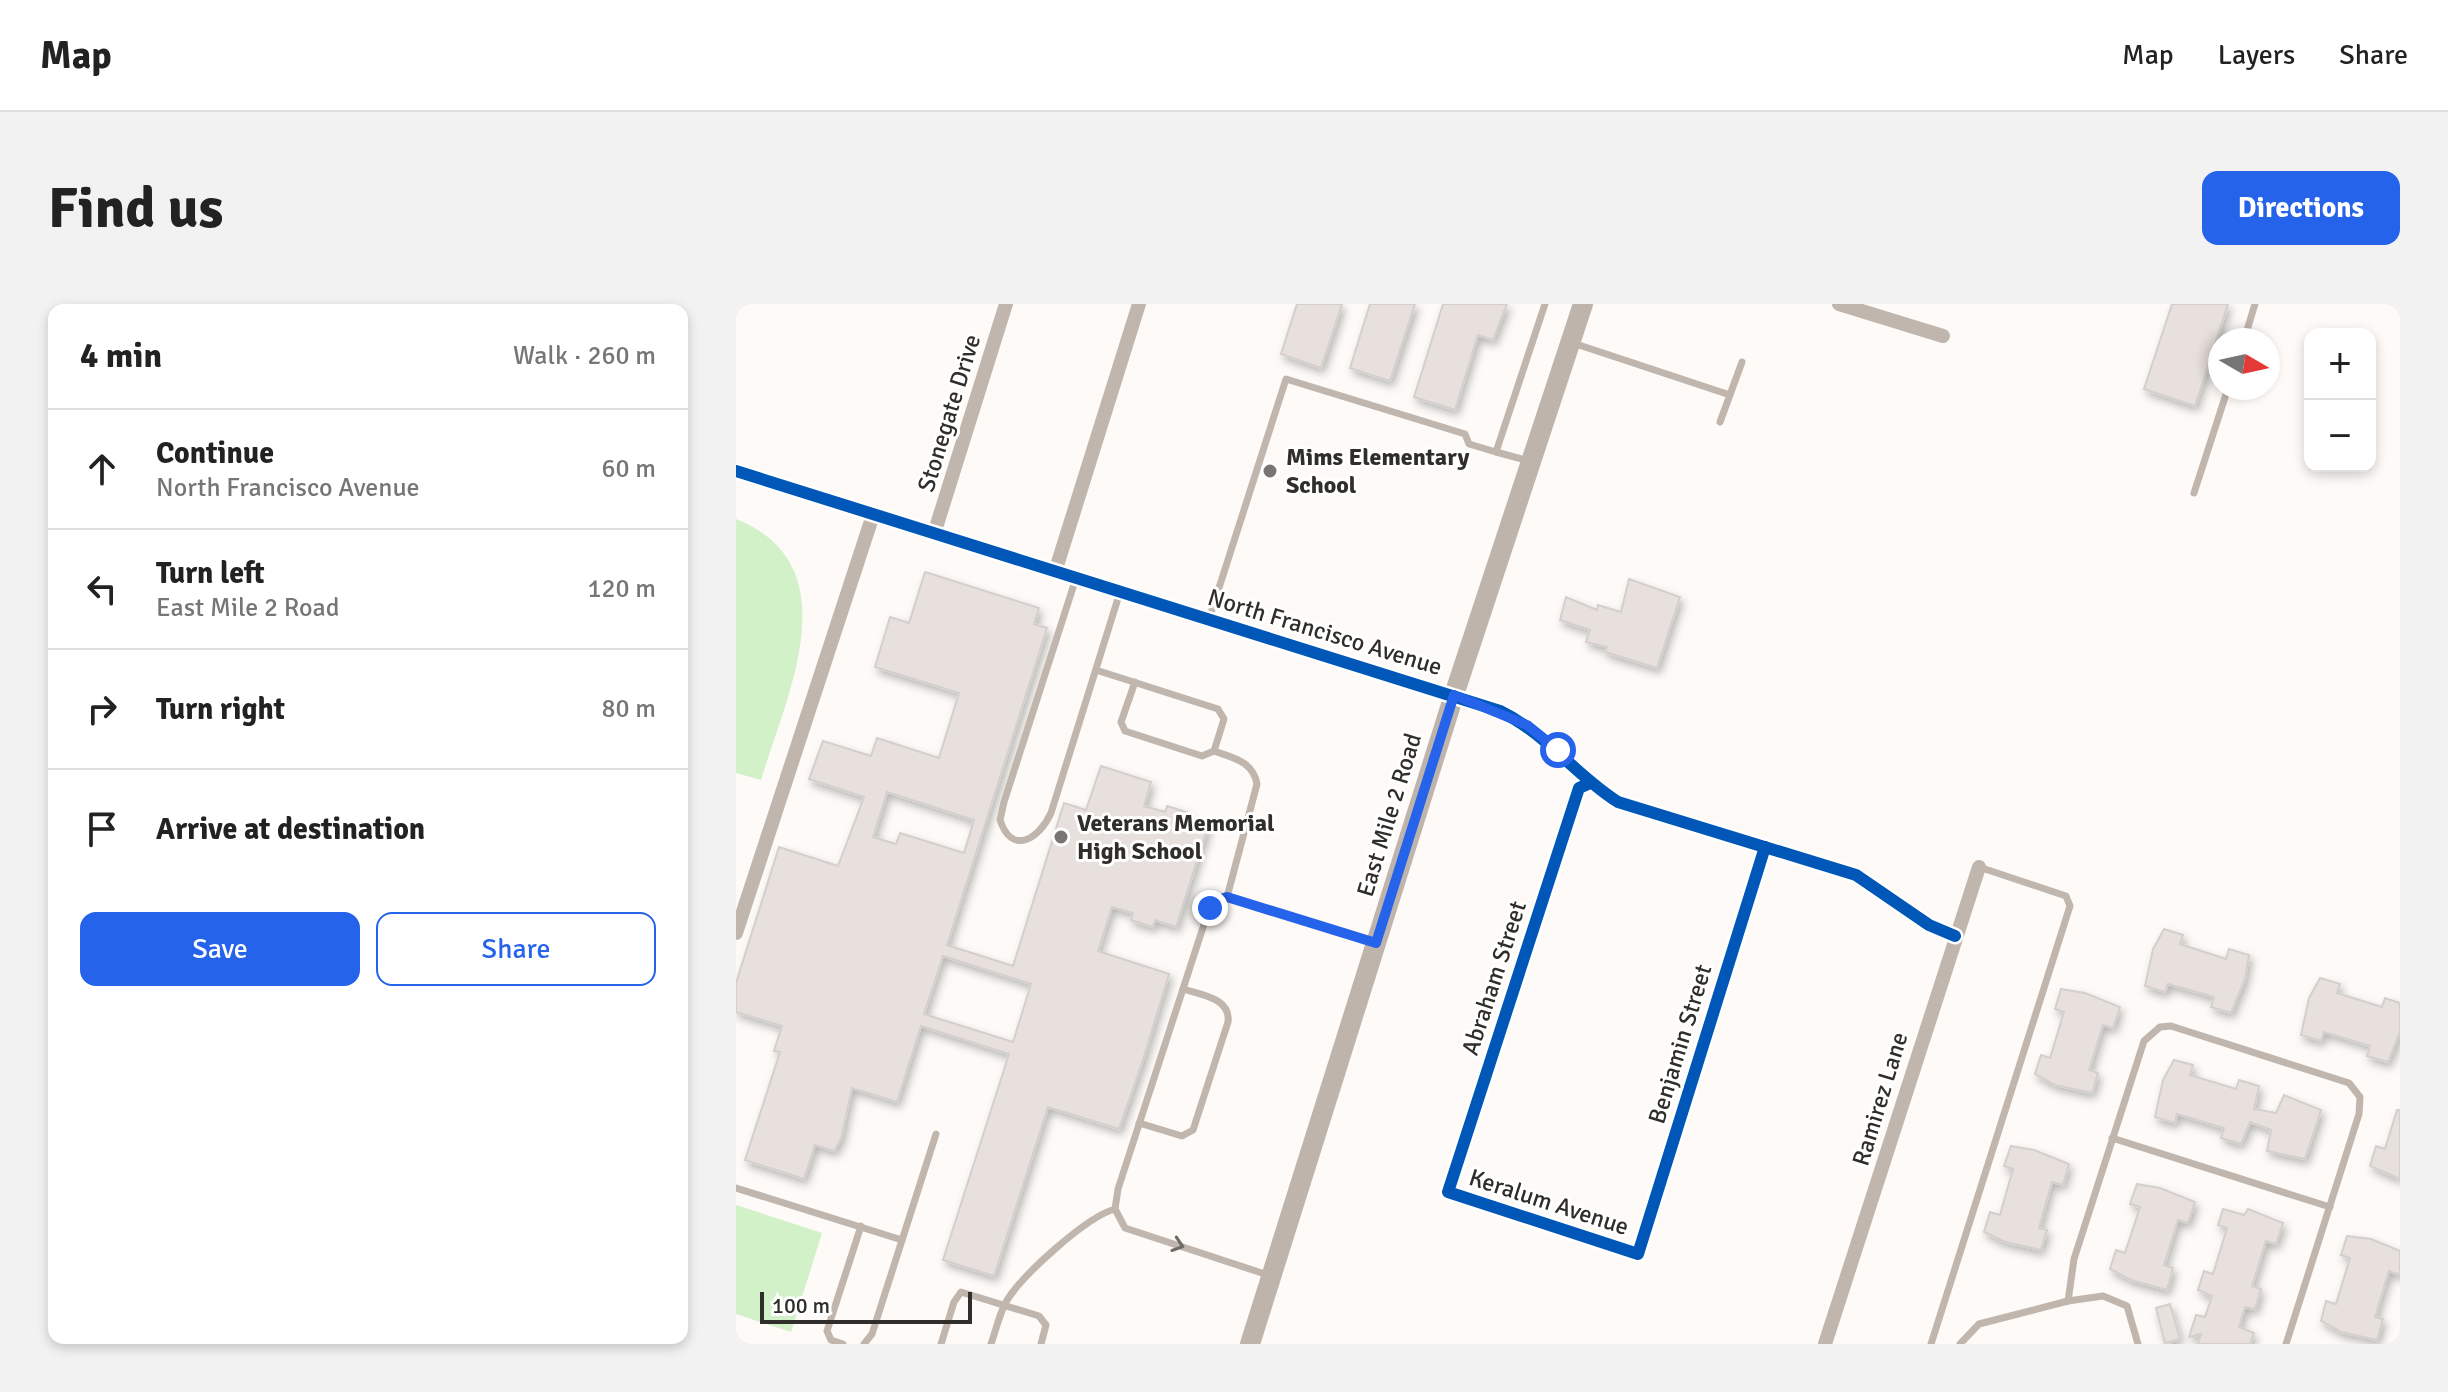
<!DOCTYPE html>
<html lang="en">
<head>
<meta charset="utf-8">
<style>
	:root { --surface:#fff; --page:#f2f2f2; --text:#222; --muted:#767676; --line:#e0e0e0; --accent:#2563eb }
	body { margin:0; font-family:Signika,sans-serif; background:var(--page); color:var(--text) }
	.controls { position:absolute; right:24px; top:24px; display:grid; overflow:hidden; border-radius:16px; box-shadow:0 4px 12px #0003 }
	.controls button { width:72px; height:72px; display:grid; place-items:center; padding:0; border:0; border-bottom:2px solid var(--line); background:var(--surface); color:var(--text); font:40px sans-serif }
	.compass { position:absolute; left:1472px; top:24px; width:72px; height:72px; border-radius:50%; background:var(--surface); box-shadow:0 4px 12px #0003; rotate:99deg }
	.scale { position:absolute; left:24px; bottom:20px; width:212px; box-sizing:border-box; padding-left:8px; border:4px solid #302e2a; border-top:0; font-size:22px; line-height:28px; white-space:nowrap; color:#302e2a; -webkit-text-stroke:6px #fff; paint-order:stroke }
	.stop { position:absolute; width:24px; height:24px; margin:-18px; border:6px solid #2563eb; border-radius:50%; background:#fff }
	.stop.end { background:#2563eb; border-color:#fff; box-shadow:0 2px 8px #0008 }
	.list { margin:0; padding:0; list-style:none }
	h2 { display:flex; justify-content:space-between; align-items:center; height:104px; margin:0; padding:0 32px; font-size:34px }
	h2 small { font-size:26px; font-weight:400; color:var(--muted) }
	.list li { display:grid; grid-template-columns:52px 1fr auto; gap:24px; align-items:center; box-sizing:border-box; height:120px; padding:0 32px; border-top:2px solid var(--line) }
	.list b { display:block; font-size:30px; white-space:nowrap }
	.list p { margin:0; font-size:26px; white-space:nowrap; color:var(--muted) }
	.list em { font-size:26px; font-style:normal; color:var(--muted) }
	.actions { display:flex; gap:16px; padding:24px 32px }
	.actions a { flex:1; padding:18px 0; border:2px solid var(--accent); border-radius:16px; text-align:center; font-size:28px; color:var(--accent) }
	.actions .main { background:var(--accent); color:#fff }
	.icon { flex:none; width:44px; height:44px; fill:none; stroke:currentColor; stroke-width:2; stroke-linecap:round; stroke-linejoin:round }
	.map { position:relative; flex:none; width:1664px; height:1040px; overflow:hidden; border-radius:16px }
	header { display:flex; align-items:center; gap:48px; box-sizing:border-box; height:112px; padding:0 40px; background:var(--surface); border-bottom:2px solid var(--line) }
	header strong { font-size:38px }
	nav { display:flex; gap:44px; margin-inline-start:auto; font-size:28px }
	.intro { display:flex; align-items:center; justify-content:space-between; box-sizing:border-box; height:192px; padding:0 48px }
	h1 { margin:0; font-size:56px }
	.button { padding:20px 36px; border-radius:16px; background:var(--accent); color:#fff; font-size:28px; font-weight:700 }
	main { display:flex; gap:48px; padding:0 48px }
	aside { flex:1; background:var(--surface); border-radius:16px; box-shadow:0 4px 12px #0003 }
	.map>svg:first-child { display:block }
	.green { fill:#d2f1c9 }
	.building { fill:#e8e0dd; stroke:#d3cfcd; stroke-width:2; fill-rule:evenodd; filter:url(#shadow) }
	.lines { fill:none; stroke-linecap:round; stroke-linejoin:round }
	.service { stroke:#c1b6ae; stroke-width:7 }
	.minor { stroke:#c1b6ae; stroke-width:14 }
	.secondary { stroke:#bfb4ac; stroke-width:20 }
	.cycleway-casing { stroke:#fff; stroke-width:17 }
	.cycleway { stroke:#0057b8; stroke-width:12 }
	.oneway { stroke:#716b65 }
	.route { stroke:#2563eb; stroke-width:10 }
	.poi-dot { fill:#787572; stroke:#fff; stroke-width:3 }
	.labels { text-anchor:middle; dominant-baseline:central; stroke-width:6; stroke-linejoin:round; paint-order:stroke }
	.street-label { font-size:24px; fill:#302e2a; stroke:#fff }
	.poi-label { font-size:24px; font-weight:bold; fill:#302e2a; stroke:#fff; text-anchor:start }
</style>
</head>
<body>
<header>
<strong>Map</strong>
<nav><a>Map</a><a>Layers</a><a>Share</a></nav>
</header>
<div class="intro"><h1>Find us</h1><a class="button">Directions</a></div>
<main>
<aside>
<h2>4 min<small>Walk · 260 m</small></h2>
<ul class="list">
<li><svg class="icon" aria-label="ahead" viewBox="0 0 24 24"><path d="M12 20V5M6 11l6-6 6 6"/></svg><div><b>Continue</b><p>North Francisco Avenue</p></div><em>60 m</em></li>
<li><svg class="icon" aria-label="left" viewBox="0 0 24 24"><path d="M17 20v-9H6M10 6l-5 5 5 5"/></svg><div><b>Turn left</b><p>East Mile 2 Road</p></div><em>120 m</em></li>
<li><svg class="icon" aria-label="right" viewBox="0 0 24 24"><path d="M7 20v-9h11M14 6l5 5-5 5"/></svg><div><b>Turn right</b></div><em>80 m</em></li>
<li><svg class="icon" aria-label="arrive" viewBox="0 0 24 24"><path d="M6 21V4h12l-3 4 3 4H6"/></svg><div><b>Arrive at destination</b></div></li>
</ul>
<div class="actions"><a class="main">Save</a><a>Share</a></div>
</aside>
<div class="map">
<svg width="1664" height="1040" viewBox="0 0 1664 1040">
	<defs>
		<filter id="shadow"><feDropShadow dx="3" dy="5" stdDeviation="4" flood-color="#0004"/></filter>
	</defs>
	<rect width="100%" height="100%" fill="#fdfaf7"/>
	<g class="green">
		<path d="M0,215C116,261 50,392 25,476L0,469Z"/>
		<path d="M0,901L86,929L55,1028L0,1010Z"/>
	</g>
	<g class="building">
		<path d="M561,0H606L585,64L545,50Z"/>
		<path d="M634,0H679L654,77L614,64Z"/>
		<path d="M707,0H771L757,36L742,31L719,106L678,93Z"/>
		<path d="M1436,0H1492L1459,102L1408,85Z"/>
		<path d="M189,268L303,304L298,320L311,324L211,641L277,662L328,499L350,506L365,462L415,478L408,502L429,508L431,502L453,509L451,515L472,522L440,623L419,616L417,623L395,616L397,609L376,603L362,647L433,670L407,756L383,825L312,803L258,972L207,956L273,750L185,722L161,798L116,784L105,835L98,847L79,841L68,875L9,856L44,748L38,747L46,722L0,708V679L43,543L102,562L128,493L73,475L87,437L135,452L141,434L203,454L223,389L139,363L154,313L173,319ZM151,488L238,516L228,549L164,529L160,540L137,533ZM207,652L295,680L277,738L188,710Z"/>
		<path d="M893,275L944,293L921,364L869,348L871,343L850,338L854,326L824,316L830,293L861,306L862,301L885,308Z"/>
		<path d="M1428,625L1447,631L1444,640L1490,655L1493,645L1513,651L1509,675L1495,709L1475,703L1478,693L1432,680L1429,688L1409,682L1417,645Z"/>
		<path d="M1584,674L1604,680L1601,689L1646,703L1649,694L1664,699V728L1652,758L1631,752L1634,742L1588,728L1585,737L1565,731L1573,694Z"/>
		<path d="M1325,685L1349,689L1384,703L1377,724L1367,721L1353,766L1362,769L1356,789L1319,781L1299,770L1305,751L1314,754L1328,708L1319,705Z"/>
		<path d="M1438,756L1457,761L1454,771L1500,785L1503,776L1523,782L1518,805L1540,809L1548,791L1585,806L1569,855L1531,847L1535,826L1514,818L1505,840L1485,834L1488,824L1441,810L1439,819L1419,813L1427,776Z"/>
		<path d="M1661,806H1664V875L1634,862L1640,842L1649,845Z"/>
		<path d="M1275,842L1298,846L1333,860L1327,881L1316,878L1303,924L1311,926L1305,946L1269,938L1248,928L1254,908L1264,911L1277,865L1268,862Z"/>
		<path d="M1401,880L1424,884L1459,898L1452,919L1442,916L1428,961L1437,964L1431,986L1395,976L1374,965L1380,946L1389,949L1404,903L1394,900Z"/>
		<path d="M1487,905L1508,911L1512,905L1547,919L1540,940L1530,937L1516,982L1525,985L1519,1005L1509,1003L1503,1023L1518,1029L1514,1040H1462L1465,1030L1453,1033L1460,1011L1469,1013L1476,992L1462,986L1468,967L1477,970L1491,924L1482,921Z"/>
		<path d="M1611,932L1635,935L1664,947V971L1653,967L1639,1013L1647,1015L1641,1036L1605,1028L1585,1017L1590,997L1600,1000L1614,954L1605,951Z"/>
		<path d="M1434,1000L1444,1035L1429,1039L1420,1004Z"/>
	</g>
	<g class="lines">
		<g class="service">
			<path d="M1508,36L1519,0"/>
			<path d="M837,39L994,91"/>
			<path d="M984,118L1006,58"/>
			<path d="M793,157L760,148L809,0"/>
			<path d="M1458,189L1492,84"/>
			<path d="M340,274L268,498L264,516C276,552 303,535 315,509L384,288"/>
			<path d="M473,315L550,75L729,130L733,140L760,148"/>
			<path d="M360,366L482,405L488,415L478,447L466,452L389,427L385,418L399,378"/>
			<path d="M478,447C497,454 517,457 521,480L491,593"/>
			<path d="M403,819L446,832L457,826L492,718C495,694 465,691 447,685"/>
			<path d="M1376,834L1594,903"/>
			<path d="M0,884L166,936"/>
			<path d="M532,971L389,924L379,905L382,885L471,611L479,597L491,593L638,638"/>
			<path d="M1332,997L1338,955L1408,737L1424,723L1435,722L1613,779L1624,793L1623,810L1550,1040"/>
			<path d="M107,1040L95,1036L91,1027L125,922"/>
			<path d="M128,1040L136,1030L200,830"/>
			<path d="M205,1040L218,998L225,988L303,1012L310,1021L305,1040"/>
			<path d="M255,1040C260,1026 263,1011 270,998C285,972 350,913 379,905"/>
			<path d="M1195,1040L1334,602L1330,592L1243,563"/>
			<path d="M1224,1040L1243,1020L1332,997L1367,992L1391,1002L1402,1040"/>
		</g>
		<g class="minor">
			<path d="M1103,0L1207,32"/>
			<path d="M0,167L764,407C811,430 839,471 882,498L1120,571L1193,621L1219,632"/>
			<path d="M198,230L270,0"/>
			<path d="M319,268L403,0"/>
			<path d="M852,480L843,484L712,888L902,950L1029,543"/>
			<path d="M0,629L137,211"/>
			<path d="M1089,1040L1243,563"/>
		</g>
		<path class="secondary" d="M514,1040L718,391L847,0"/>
		<g class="cycleway-casing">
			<g id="cycleway">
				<path d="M0,167L764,407C811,430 839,471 882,498L1120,571L1193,621L1219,632"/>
				<path d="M852,480L843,484L712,888L902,950L1029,543"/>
			</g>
		</g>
		<use href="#cycleway" class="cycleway"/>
	</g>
	<defs><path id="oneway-chevron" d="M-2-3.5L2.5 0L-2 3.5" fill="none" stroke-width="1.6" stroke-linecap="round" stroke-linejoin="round" transform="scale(2)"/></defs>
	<use class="oneway" href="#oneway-chevron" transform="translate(442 941) rotate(18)"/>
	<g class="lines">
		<path class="route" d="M474,604L479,597L491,593L640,639L718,391L791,421L822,446"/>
	</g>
	<g class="poi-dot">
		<circle cx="534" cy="167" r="8"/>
		<circle cx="325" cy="533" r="8"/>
	</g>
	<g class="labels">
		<g class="street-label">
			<text transform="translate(213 109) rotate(-73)">Stonegate Drive</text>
			<text transform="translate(589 328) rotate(17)">North Francisco Avenue</text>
			<text transform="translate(653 511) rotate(-73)">East Mile 2 Road</text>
			<text transform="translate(758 674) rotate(-72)">Abraham Street</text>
			<text transform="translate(944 740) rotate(-73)">Benjamin Street</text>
			<text transform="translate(1144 795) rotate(-73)">Ramirez Lane</text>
			<text transform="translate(813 898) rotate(18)">Keralum Avenue</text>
		</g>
		<g class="poi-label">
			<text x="550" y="153">Mims Elementary<tspan x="550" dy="28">School</tspan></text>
			<text x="341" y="519">Veterans Memorial<tspan x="341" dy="28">High School</tspan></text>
		</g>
	</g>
</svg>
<div class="controls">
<button>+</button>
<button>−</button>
</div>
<svg class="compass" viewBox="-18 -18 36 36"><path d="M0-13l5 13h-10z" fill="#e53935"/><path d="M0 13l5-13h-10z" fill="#767676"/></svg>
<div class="scale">100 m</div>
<div class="stop" style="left:822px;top:446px"></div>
<div class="stop end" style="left:474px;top:604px"></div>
</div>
</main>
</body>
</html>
